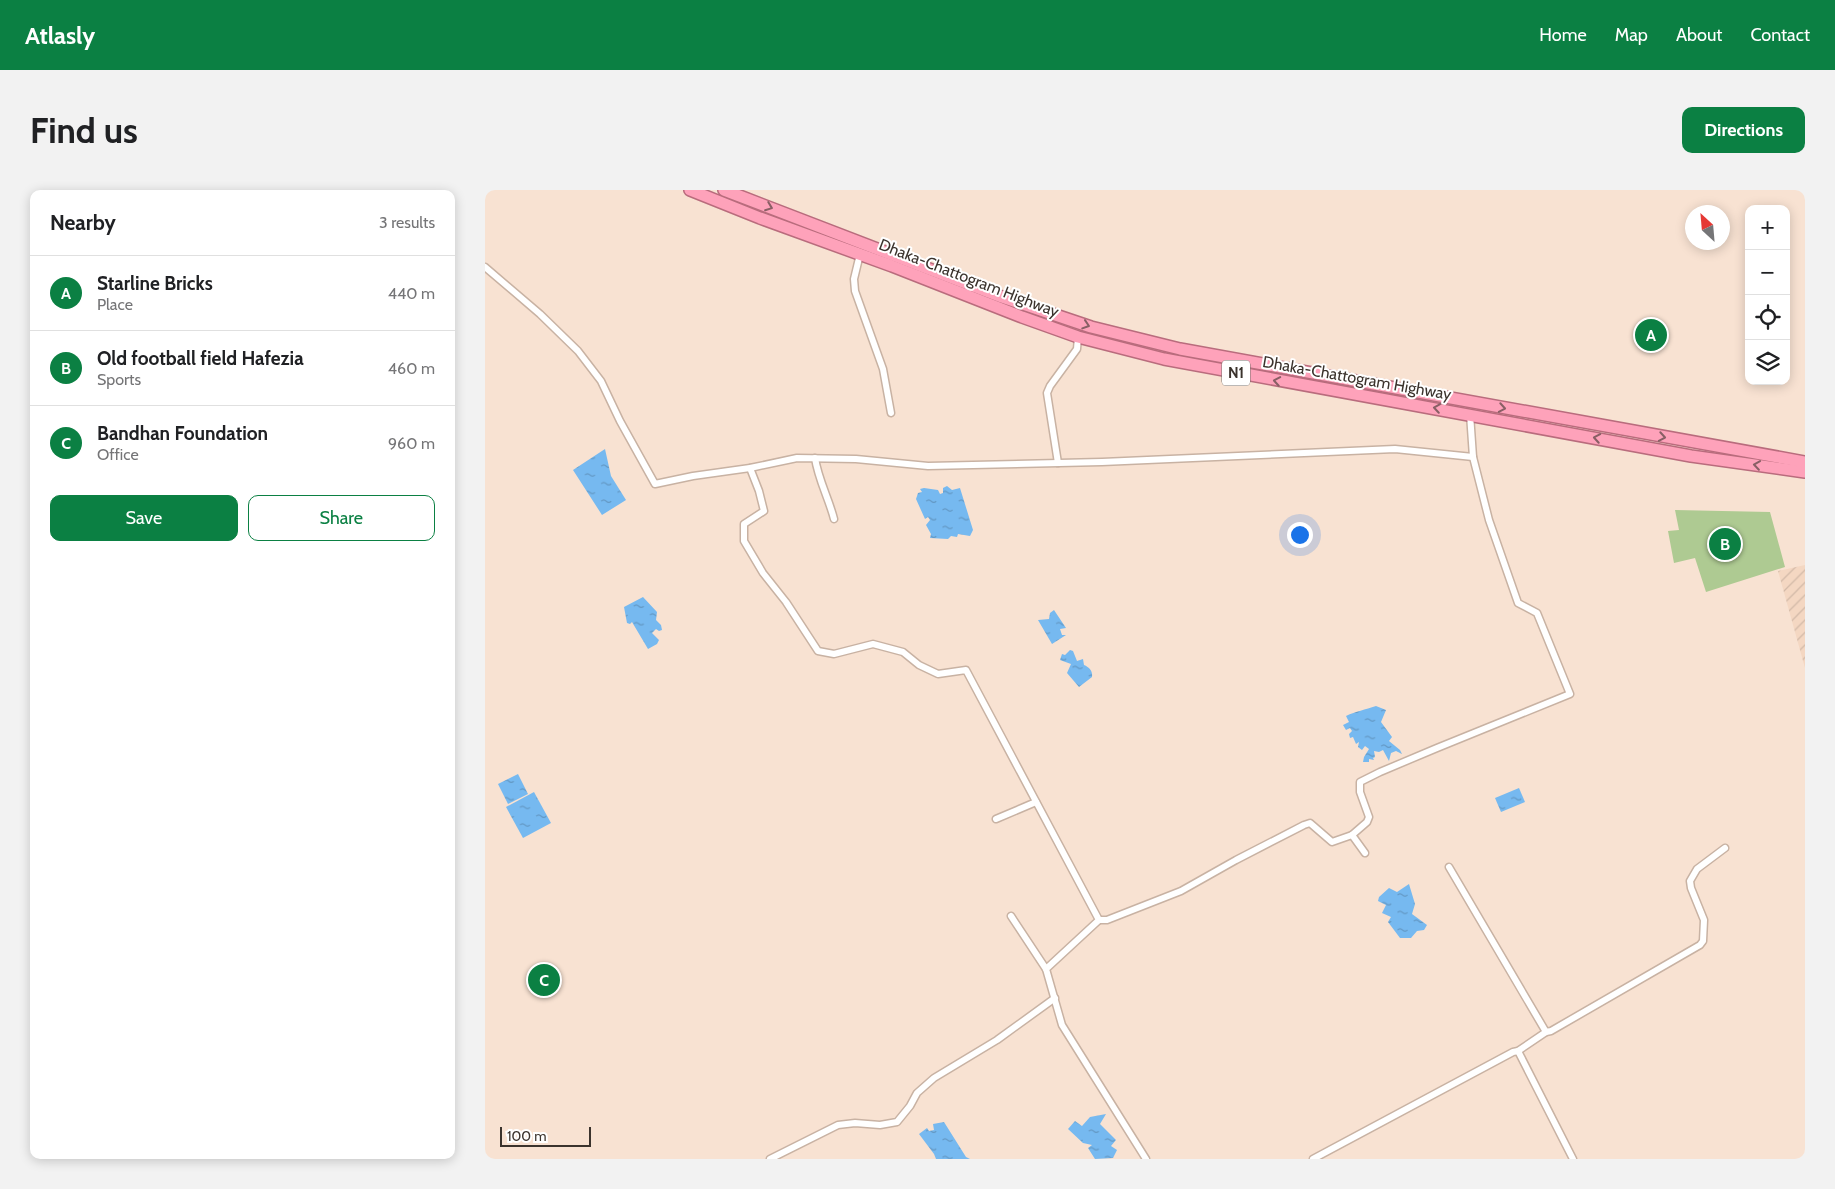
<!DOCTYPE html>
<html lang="en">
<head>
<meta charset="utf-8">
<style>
	:root { --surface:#fff; --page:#f2f2f2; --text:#202124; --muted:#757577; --line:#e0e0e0; --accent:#0b8043 }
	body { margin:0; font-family:Cabin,sans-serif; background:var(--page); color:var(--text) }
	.controls { position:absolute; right:15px; top:15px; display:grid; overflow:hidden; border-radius:10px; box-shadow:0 2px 12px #0003 }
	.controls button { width:45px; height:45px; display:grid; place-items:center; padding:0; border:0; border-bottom:1px solid var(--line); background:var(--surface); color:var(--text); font:25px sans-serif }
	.compass { position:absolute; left:1200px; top:15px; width:45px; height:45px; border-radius:50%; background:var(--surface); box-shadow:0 2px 12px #0003; rotate:334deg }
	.scale { position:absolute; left:15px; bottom:12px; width:91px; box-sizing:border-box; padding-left:5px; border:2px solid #3b332d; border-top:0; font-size:14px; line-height:18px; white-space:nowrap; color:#3b332d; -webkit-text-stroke:4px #fff; paint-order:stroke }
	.you { position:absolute; left:814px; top:344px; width:18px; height:18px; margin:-12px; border:4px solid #fff; border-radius:50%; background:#1a73e8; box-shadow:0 0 0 8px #1a73e833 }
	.badge { display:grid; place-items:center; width:32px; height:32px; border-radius:50%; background:var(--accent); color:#fff; font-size:16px; font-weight:700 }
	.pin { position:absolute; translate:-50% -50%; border:2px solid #fff; box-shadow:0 1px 5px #0006 }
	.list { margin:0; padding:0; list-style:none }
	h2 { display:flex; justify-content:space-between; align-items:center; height:65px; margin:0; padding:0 20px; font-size:21px }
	h2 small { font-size:16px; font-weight:400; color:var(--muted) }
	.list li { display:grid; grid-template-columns:32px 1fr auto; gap:15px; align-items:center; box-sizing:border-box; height:75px; padding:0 20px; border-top:1px solid var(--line) }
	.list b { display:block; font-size:19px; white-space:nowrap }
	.list p { margin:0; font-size:16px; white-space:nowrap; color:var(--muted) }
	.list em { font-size:16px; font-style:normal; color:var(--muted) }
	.actions { display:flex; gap:10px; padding:15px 20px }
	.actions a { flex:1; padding:11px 0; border:1px solid var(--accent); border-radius:10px; text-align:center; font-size:18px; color:var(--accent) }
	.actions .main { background:var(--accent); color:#fff }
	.icon { flex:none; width:28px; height:28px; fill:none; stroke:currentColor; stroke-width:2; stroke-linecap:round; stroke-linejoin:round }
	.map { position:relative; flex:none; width:1320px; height:969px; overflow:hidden; border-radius:10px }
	header { display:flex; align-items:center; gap:30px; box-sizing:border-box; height:70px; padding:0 25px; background:var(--accent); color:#fff }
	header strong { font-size:24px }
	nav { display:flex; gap:28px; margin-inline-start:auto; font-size:18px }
	.intro { display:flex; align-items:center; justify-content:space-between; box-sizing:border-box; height:120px; padding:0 30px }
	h1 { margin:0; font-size:35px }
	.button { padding:12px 22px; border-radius:10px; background:var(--accent); color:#fff; font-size:18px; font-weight:700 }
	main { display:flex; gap:30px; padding:0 30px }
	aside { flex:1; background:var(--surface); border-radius:10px; box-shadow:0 2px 12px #0003 }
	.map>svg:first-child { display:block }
	.industrial { fill:url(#industrial-furrows) }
	.green { fill:#aeca92 }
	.water { fill:url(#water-ripples) }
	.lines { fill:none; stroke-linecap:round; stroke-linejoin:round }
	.minor-casing { stroke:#c8b2a3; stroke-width:9 }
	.trunk-casing { stroke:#b96c7d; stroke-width:14 }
	.minor { stroke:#fff; stroke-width:6 }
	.trunk { stroke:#fea2ba; stroke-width:11 }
	.oneway { stroke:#895f65 }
	.labels { text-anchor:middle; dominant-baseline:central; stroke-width:4; stroke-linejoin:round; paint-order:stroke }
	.shield { fill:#fff; stroke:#76706c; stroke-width:1 }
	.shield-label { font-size:15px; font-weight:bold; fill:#3b332d }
	.street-label { font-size:16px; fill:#3b332d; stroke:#fff }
</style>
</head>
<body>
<header>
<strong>Atlasly</strong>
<nav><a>Home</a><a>Map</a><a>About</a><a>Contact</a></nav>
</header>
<div class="intro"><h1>Find us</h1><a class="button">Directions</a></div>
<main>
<aside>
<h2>Nearby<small>3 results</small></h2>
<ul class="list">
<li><span class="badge">A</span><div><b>Starline Bricks</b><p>Place</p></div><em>440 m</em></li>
<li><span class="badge">B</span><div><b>Old football field Hafezia</b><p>Sports</p></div><em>460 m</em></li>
<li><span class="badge">C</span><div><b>Bandhan Foundation</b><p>Office</p></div><em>960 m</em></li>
</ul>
<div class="actions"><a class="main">Save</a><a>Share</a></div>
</aside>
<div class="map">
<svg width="1320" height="969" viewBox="0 0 1320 969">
	<defs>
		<pattern id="industrial-furrows" width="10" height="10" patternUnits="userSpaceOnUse" patternTransform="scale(1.25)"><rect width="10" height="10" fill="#f4d7c2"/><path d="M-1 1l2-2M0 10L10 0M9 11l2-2" fill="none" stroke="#d2b9a7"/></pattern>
		<pattern id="water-ripples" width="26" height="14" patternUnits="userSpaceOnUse" patternTransform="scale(1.25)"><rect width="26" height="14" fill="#76b9f0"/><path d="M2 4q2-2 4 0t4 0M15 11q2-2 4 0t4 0" fill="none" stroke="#6297c3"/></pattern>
	</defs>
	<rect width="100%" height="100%" fill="#f8e2d2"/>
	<path class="industrial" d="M1320,375V478L1293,381Z"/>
	<path class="green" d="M1190,320L1285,322L1300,377L1221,402L1210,368L1189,373L1183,341L1194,340Z"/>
	<g class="water">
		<path d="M120,259L126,286L141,310L117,325L88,280Z"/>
		<path d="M462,296L467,300L475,298L488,340L485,346L473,344L472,347L466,346L463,349L445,348L446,344L441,335L445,330L443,327L440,329L431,309L433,303L437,302L435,299L439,298L453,300L455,304L458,303V298Z"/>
		<path d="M158,407L172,422L171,430L176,435L177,440L174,441L171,439L167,443L174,450L172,454L163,459L147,432L145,434L142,433L139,417Z"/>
		<path d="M569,420L581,438L575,439L577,445H581L567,454L553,430L564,429L565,423Z"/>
		<path d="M585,460L588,461L592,471L598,469L599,475C604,477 608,481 607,487L594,497L582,483L586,474L575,470L577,464L580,465Z"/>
		<path d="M891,516L901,520L896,532L907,547L904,551L915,560L917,564L911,561L906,563L904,571L898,560L894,562L889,561L890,567L888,568L889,570L884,569V572H878L879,567L884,559L880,556L877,560L873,557L874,552L871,554L868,547L865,548L864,544L867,541L865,538L861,540L858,535L864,532L861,526C871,521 880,520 891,516Z"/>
		<path d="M33,584L43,604L23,614L13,594Z"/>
		<path d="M1034,598L1040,612L1016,622L1010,608Z"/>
		<path d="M49,602L66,633L38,648L21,617Z"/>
		<path d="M924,694L930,714L927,724L942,735L939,740L932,741L926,748H915L903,732L906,727L897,723L901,715L893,711L894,707L904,698L912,702Z"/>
		<path d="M621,924L615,934L631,950L626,956L632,960L628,968L610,969L603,958L607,955L598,953L583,939L590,931L597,936L605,927Z"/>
		<path d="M459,932L481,967L485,969H451L449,964L434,944L442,938L444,941L449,940L448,934Z"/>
	</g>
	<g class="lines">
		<g class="minor-casing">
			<g id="minor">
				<path d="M375,64L369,89L370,101L398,179L406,223"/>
				<path d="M0,77L55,124L93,161L116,191L135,231L170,294L208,286L265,278L312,268L371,269L443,276L617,272L910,259L988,267"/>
				<path d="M330,268C333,289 344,309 349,329"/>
				<path d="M573,273L562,203L565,196L592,159L593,147"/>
				<path d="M265,278L274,301L279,321L259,334V351L278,383L301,412L333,461L349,464L388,454L418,462L434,475L453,484L481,480L614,730L561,779L577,835L661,969"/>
				<path d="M511,629L551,612"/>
				<path d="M867,645L880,663"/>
				<path d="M964,677L1061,842"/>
				<path d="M526,726L561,779"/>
				<path d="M614,730H622L696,701L751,670L819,635L825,633L847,652L867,645L882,632L884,627L875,602V592L895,582L952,558L1085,504L1052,423L1033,413L1004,330L988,267L985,224"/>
				<path d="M1033,861L1088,969"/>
				<path d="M285,969L353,935L370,933L395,935L412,932L425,916L432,903L449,888L512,850L570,808"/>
				<path d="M828,969L1028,862L1033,861L1061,842L1066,841L1215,755L1218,751L1219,730L1206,698L1205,691L1212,679L1240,658"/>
			</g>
		</g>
		<g class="trunk-casing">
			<g id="trunk">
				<path d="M205,0L275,28L407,76L537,127L593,147L679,169L1206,266L1320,282"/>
				<path d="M239,0L517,107L606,137L695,159L1320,272"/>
			</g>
		</g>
		<use href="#minor" class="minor"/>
		<use href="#trunk" class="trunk"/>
	</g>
	<defs><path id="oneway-chevron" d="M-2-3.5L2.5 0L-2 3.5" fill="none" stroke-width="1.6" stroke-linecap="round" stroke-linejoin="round" transform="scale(1.25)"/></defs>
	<g class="oneway">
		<use href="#oneway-chevron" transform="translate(284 17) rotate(21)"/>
		<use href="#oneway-chevron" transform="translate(601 135) rotate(18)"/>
		<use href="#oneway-chevron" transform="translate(792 191) rotate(-170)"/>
		<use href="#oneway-chevron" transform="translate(952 218) rotate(-171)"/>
		<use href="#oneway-chevron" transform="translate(1017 218) rotate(10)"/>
		<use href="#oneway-chevron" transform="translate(1177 247) rotate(10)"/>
		<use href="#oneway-chevron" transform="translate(1112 248) rotate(-170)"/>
		<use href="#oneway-chevron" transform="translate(1272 275) rotate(-172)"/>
	</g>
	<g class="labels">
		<rect class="shield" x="737" y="170.5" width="28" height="25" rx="4"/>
		<g class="shield-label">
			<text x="751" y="183">N1</text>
		</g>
		<g class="street-label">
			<text transform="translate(484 88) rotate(21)">Dhaka-Chattogram Highway</text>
			<text transform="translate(872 188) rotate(10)">Dhaka-Chattogram Highway</text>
		</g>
	</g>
</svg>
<div class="controls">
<button>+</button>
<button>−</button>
<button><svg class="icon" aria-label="locate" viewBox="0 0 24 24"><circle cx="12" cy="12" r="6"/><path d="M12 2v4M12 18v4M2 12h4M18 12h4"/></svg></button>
<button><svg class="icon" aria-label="layers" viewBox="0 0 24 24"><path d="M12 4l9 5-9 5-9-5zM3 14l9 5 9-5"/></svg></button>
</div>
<svg class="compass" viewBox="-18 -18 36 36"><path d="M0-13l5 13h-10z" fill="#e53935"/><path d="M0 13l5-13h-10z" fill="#757577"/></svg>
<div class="scale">100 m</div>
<div class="you"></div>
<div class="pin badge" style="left:1166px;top:145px">A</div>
<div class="pin badge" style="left:1240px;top:354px">B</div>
<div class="pin badge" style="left:59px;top:790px">C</div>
</div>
</main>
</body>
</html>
